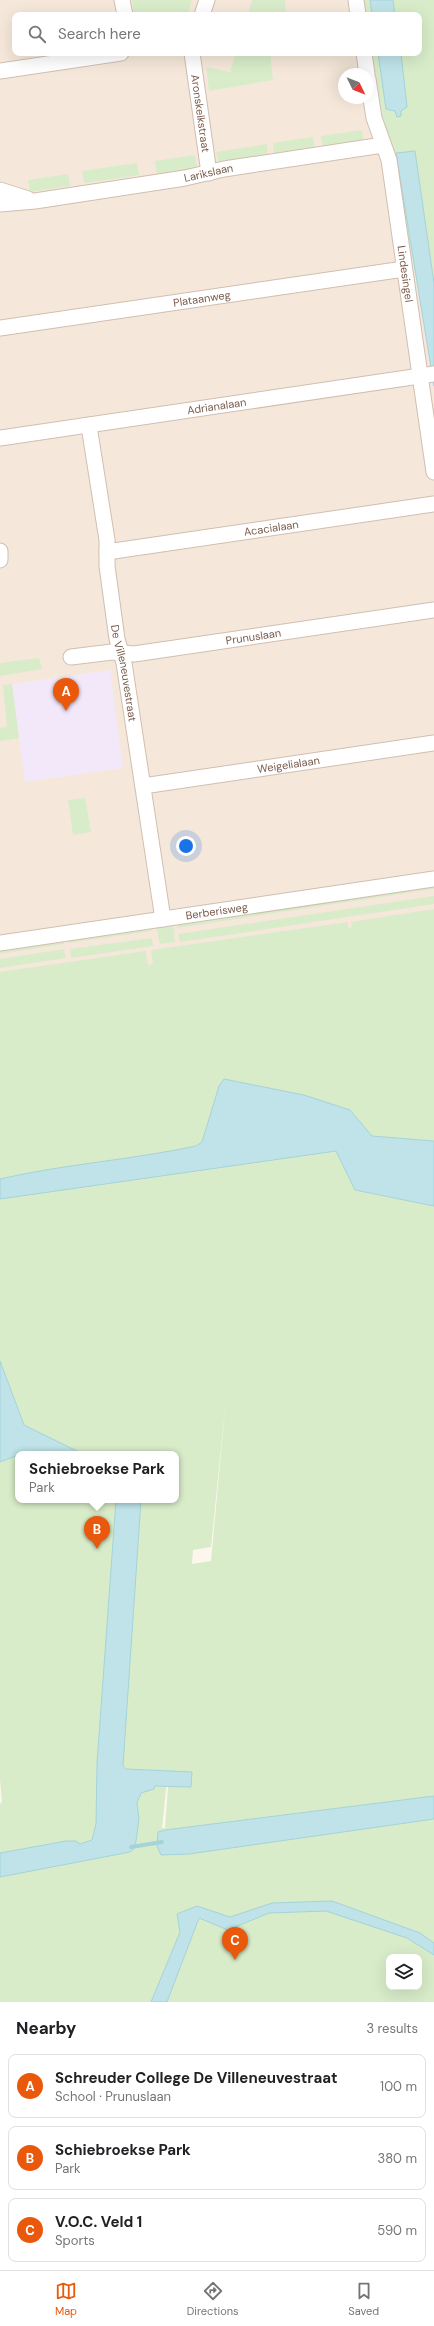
<!DOCTYPE html>
<html lang="en">
<head>
<meta charset="utf-8">
<style>
	:root { --surface:#fff; --page:#f6f6f6; --text:#202124; --muted:#757577; --line:#e0e0e0; --accent:#ea580c }
	body { margin:0; font-family:"DM Sans",sans-serif; background:var(--page); color:var(--text) }
	.controls { position:absolute; right:12px; bottom:12px; display:grid; overflow:hidden; border-radius:8px; box-shadow:0 4px 16px #0002 }
	.controls button { width:36px; height:36px; display:grid; place-items:center; padding:0; border:0; border-bottom:1px solid var(--line); background:var(--surface); color:var(--text); font:20px sans-serif }
	.compass { position:absolute; left:338px; top:68px; width:36px; height:36px; border-radius:50%; background:var(--surface); box-shadow:0 4px 16px #0002; rotate:133deg }
	.you { position:absolute; left:186px; top:846px; width:14px; height:14px; margin:-10px; border:3px solid #fff; border-radius:50%; background:#1a73e8; box-shadow:0 0 0 6px #1a73e833 }
	.badge { display:grid; place-items:center; width:26px; height:26px; border-radius:50%; background:var(--accent); color:#fff; font-size:13px; font-weight:700 }
	.pin { position:absolute; translate:-50% -33px; filter:drop-shadow(0 1px 2px #0008) }
	.pin::after { content:''; position:absolute; top:21px; width:14px; height:12px; background:inherit; clip-path:polygon(0 0,100% 0,50% 100%) }
	.popup { position:absolute; left:15px; top:1451px; width:164px; height:52px; box-sizing:border-box; display:grid; place-content:center; border-radius:8px; background:var(--surface); filter:drop-shadow(0 1px 3px #0005); font-size:13px; white-space:nowrap; color:var(--muted) }
	.popup b { font-size:15px; color:var(--text) }
	.popup::after { content:''; position:absolute; left:50%; top:100%; margin-left:-8px; border:8px solid transparent; border-top-color:var(--surface) }
	.list { margin:0; padding:0; list-style:none }
	h2 { display:flex; justify-content:space-between; align-items:center; height:52px; margin:0; padding:0 16px; font-size:17px }
	h2 small { font-size:13px; font-weight:400; color:var(--muted) }
	.list li { display:grid; grid-template-columns:26px 1fr auto; gap:12px; align-items:center; box-sizing:border-box; height:64px; margin:0 8px 8px; padding:0 8px; border:1px solid var(--line); border-radius:8px }
	.list b { display:block; font-size:15px; white-space:nowrap }
	.list p { margin:0; font-size:13px; white-space:nowrap; color:var(--muted) }
	.list em { font-size:13px; font-style:normal; color:var(--muted) }
	.icon { flex:none; width:22px; height:22px; fill:none; stroke:currentColor; stroke-width:2; stroke-linecap:round; stroke-linejoin:round }
	.map { position:relative; flex:none; width:434px; height:2002px; overflow:hidden }
	.search { position:absolute; background:var(--surface); box-shadow:0 4px 16px #0002; left:12px; right:12px; top:12px; height:44px; display:flex; align-items:center; gap:10px; box-sizing:border-box; padding:0 14px; border-radius:8px; color:var(--muted); font-size:15px }
	.sheet { height:268px; background:var(--surface) }
	nav { display:flex; justify-content:space-around; align-items:center; box-sizing:border-box; height:56px; border-top:1px solid var(--line); background:var(--surface); font-size:11px; color:var(--muted) }
	nav a { display:grid; justify-items:center; gap:2px }
	nav .on { color:var(--accent) }
	.map>svg:first-child { display:block }
	.residential { fill:#f5e8da; fill-rule:evenodd }
	.education { fill:#f3e8fa }
	.green { fill:#d8ecc9; fill-rule:evenodd }
	.water { fill:#bfe3e8; stroke:#a5d3da }
	.lines { fill:none; stroke-linecap:round; stroke-linejoin:round }
	.stream { stroke:#a5d3da; stroke-width:4 }
	.minor-casing { stroke:#d1beb0; stroke-width:17 }
	.minor { stroke:#fff; stroke-width:15 }
	.labels { text-anchor:middle; dominant-baseline:central; stroke-width:4; stroke-linejoin:round; paint-order:stroke }
	.street-label { font-size:11px; fill:#7a5c4d; stroke:#fffaf3 }
</style>
</head>
<body>
<div class="map">
<svg width="434" height="2002" viewBox="0 0 434 2002">
	<rect width="100%" height="100%" fill="#fdf6ec"/>
	<path class="residential" d="M0,0H434V919L0,1021ZM15,15H419V53H15ZM344,74H368V98H344Z"/>
	<path class="education" d="M110,670L123,768L25,782L12,684Z"/>
	<g class="green">
		<path d="M132,0H192L187,15H134Z"/>
		<path d="M252,0H285L286,15H248Z"/>
		<path d="M361,0H434V377L393,152L379,120L369,53H419V15H363Z"/>
		<path d="M236,53H270L273,80L209,91L206,67L230,72Z"/>
		<path d="M362,130L364,143L323,148L321,136Z"/>
		<path d="M313,137L315,150L274,156L273,143Z"/>
		<path d="M267,144L268,156L220,163L218,161L216,152Z"/>
		<path d="M195,155L197,168L157,174L155,161Z"/>
		<path d="M137,163L139,175L84,183L82,171Z"/>
		<path d="M68,174L70,186L30,192L28,180Z"/>
		<path d="M39,658L42,669L0,676V663Z"/>
		<path d="M12,684L19,738L0,741V728L7,727L3,685Z"/>
		<path d="M85,798L91,832L73,835L68,800Z"/>
		<path d="M434,886V889L177,928L176,924Z"/>
		<path d="M434,896V904L180,942L178,934Z"/>
		<path d="M434,909V2002H0V1804L2,1802L0,1780V972L146,951L148,965L153,964L151,950L348,922V928L352,927L351,922ZM226,1399L211,1561L192,1564L193,1550L211,1547ZM18,1454H176V1500H18ZM168,1771L190,1787H168L165,1828H162ZM389,1957H419V1987H389Z"/>
		<path d="M173,925L175,942L160,944L156,927Z"/>
		<path d="M151,928L152,931L69,943L68,940Z"/>
		<path d="M152,938L153,946L71,958L70,949Z"/>
		<path d="M64,941V944L0,954V950Z"/>
		<path d="M64,949L66,958L0,968V959Z"/>
	</g>
	<g class="water">
		<path d="M370,0H393L395,15H372Z"/>
		<path d="M378,53H401L407,107L401,111V116L397,117L395,111L386,109Z"/>
		<path d="M415,151L434,283V386L396,153Z"/>
		<path d="M224,1079L304,1095L350,1110L372,1136L434,1141V1206L355,1190L336,1151L0,1199V1179C64,1164 131,1160 196,1146L202,1142L219,1086Z"/>
		<path d="M0,1361L24,1425L83,1454L24,1453L0,1462Z"/>
		<path d="M116,1500H141L123,1766L126,1769L192,1772L191,1787L155,1786L154,1789L141,1793L137,1803L139,1819L135,1848L130,1852L0,1877V1853L66,1841H76L80,1844L92,1840L96,1824L97,1763Z"/>
		<path d="M434,1796V1819L189,1854L161,1855L157,1846L158,1832L165,1830Z"/>
		<path d="M332,1901L420,1933L434,1943V1955L407,1938L326,1911L269,1913L228,1930L199,1918L167,2002H151L180,1932L177,1914L197,1906L230,1917L272,1903Z"/>
	</g>
	<g class="lines">
		<path class="stream" d="M131,1847L162,1842"/>
		<g class="minor-casing">
			<g id="minor">
				<path d="M122,0L125,15"/>
				<path d="M356,0L358,15"/>
				<path d="M202,15L207,0"/>
				<path id="s1" d="M192,53L209,173"/>
				<path d="M364,53L367,74"/>
				<path d="M0,71L121,53"/>
				<path id="s2" d="M368,79L374,118L389,160L434,472"/>
				<path d="M0,190L28,199"/>
				<path id="s3" d="M0,204L35,201L185,178L224,169L383,145"/>
				<path id="s4" d="M0,328L404,269"/>
				<path id="s5" d="M89,426L107,540V566L117,639L124,663L163,919"/>
				<path id="s6" d="M0,438L434,374"/>
				<path d="M0,551V560"/>
				<path id="s7" d="M107,552L434,504"/>
				<path id="s8" d="M71,657L112,652L134,654L434,610"/>
				<path id="s9" d="M143,786L434,743"/>
				<path id="s10" d="M0,943L434,879"/>
			</g>
		</g>
		<use href="#minor" class="minor"/>
	</g>
	<g class="labels">
		<g class="street-label">
			<text stroke="none"><textPath href="#s1" startOffset="61">Aronskelkstraat</textPath></text>
			<text stroke="none"><textPath href="#s3" startOffset="211">Larikslaan</textPath></text>
			<text stroke="none"><textPath href="#s2" startOffset="199">Lindesingel</textPath></text>
			<text stroke="none"><textPath href="#s4" startOffset="204">Plataanweg</textPath></text>
			<text stroke="none"><textPath href="#s6" startOffset="219">Adrianalaan</textPath></text>
			<text stroke="none"><textPath href="#s7" startOffset="166">Acacialaan</textPath></text>
			<text stroke="none"><textPath href="#s8" startOffset="184">Prunuslaan</textPath></text>
			<text stroke="none"><textPath href="#s5" startOffset="250">De Villeneuvestraat</textPath></text>
			<text stroke="none"><textPath href="#s9" startOffset="147">Weigelialaan</textPath></text>
			<text stroke="none"><textPath href="#s10" startOffset="219">Berberisweg</textPath></text>
		</g>
	</g>
</svg>
<div class="controls">
<button><svg class="icon" aria-label="layers" viewBox="0 0 24 24"><path d="M12 4l9 5-9 5-9-5zM3 14l9 5 9-5"/></svg></button>
</div>
<svg class="compass" viewBox="-18 -18 36 36"><path d="M0-13l5 13h-10z" fill="#e53935"/><path d="M0 13l5-13h-10z" fill="#757577"/></svg>
<div class="you"></div>
<div class="pin badge" style="left:66px;top:711px">A</div>
<div class="pin badge" style="left:97px;top:1549px">B</div>
<div class="popup"><b>Schiebroekse Park</b>Park</div>
<div class="pin badge" style="left:235px;top:1960px">C</div>
<div class="search"><svg class="icon" aria-label="search" viewBox="0 0 24 24"><circle cx="10" cy="10" r="6"/><path d="M15 15l6 6"/></svg>Search here</div>
</div>
<section class="sheet">
<h2>Nearby<small>3 results</small></h2>
<ul class="list">
<li><span class="badge">A</span><div><b>Schreuder College De Villeneuvestraat</b><p>School · Prunuslaan</p></div><em>100 m</em></li>
<li><span class="badge">B</span><div><b>Schiebroekse Park</b><p>Park</p></div><em>380 m</em></li>
<li><span class="badge">C</span><div><b>V.O.C. Veld 1</b><p>Sports</p></div><em>590 m</em></li>
</ul>
</section>
<nav>
<a class="on"><svg class="icon" aria-label="map" viewBox="0 0 24 24"><path d="M3 6l6-2 6 2 6-2v14l-6 2-6-2-6 2zM9 4v14M15 6v14"/></svg>Map</a>
<a><svg class="icon" aria-label="directions" viewBox="0 0 24 24"><path d="M12 3l9 9-9 9-9-9zM9 14v-3h6M13 9l2 2-2 2"/></svg>Directions</a>
<a><svg class="icon" aria-label="saved" viewBox="0 0 24 24"><path d="M7 4h10v16l-5-4-5 4z"/></svg>Saved</a>
</nav>
</body>
</html>
